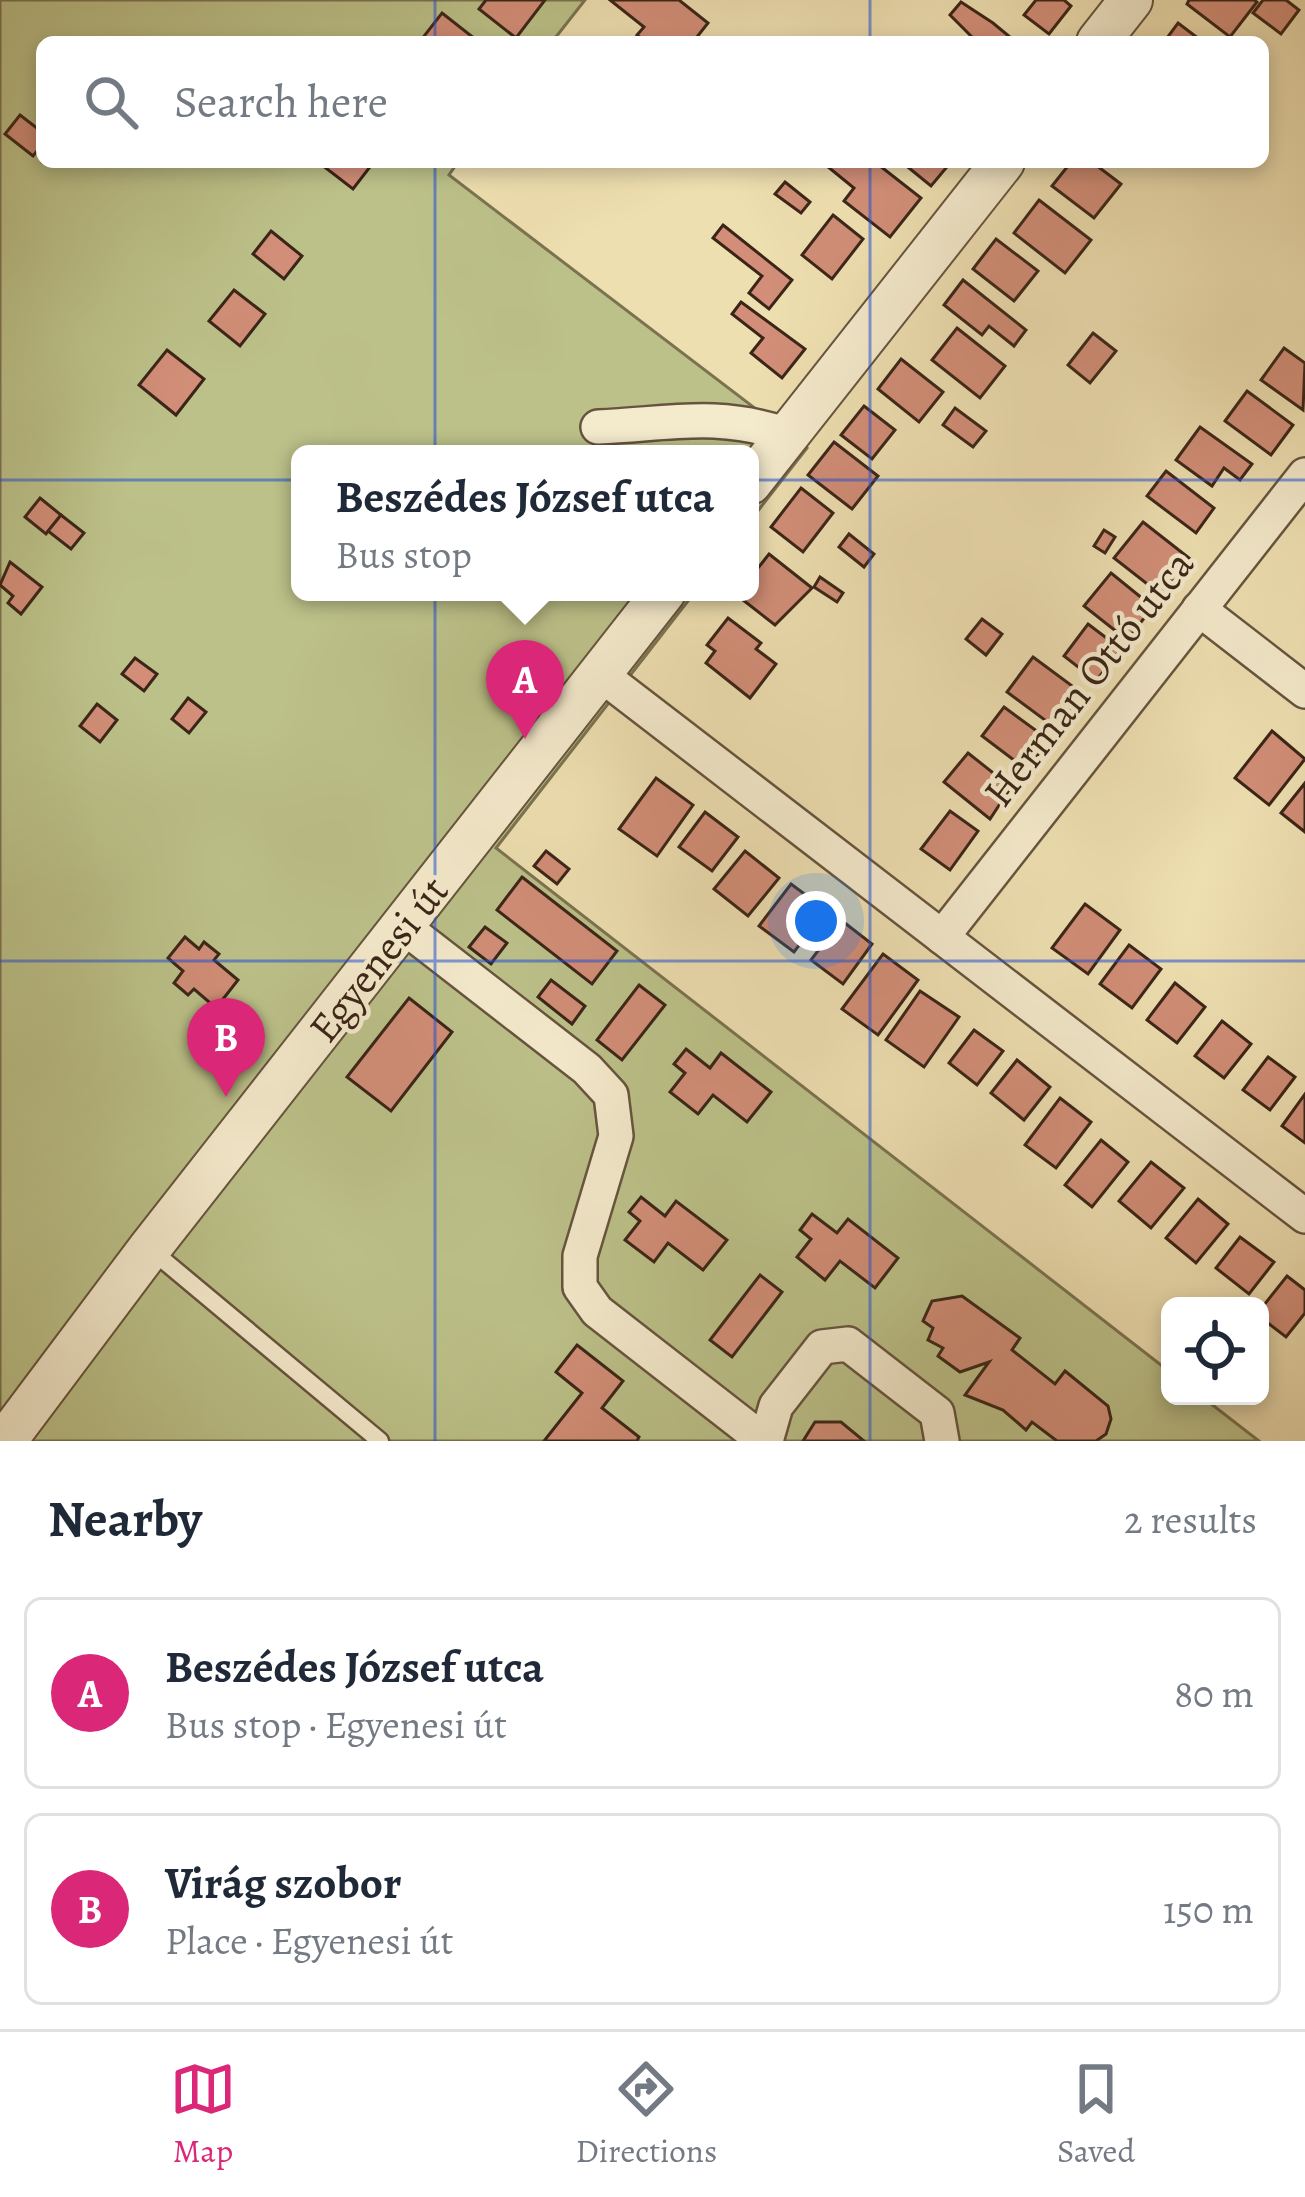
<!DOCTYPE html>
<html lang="en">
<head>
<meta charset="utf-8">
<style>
	:root { --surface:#fff; --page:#f6f6f7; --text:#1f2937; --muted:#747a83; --line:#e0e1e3; --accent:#db2777 }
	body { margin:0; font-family:Alegreya,serif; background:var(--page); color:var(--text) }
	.controls { position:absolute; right:36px; bottom:36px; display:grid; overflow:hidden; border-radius:18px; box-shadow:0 6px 18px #0003 }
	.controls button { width:108px; height:108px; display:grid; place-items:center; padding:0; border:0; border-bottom:3px solid var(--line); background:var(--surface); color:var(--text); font:60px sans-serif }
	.you { position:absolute; left:816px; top:921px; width:42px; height:42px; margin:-30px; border:9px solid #fff; border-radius:50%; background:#1a73e8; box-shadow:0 0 0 18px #1a73e833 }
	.badge { display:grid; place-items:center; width:78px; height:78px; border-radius:50%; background:var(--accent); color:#fff; font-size:39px; font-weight:700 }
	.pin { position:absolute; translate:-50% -99px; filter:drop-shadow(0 3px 6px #0008) }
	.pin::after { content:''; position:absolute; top:63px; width:42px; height:36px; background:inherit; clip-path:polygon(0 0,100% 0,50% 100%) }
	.popup { position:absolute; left:291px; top:445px; width:468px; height:156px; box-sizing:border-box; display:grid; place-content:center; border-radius:18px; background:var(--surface); filter:drop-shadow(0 3px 9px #0005); font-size:39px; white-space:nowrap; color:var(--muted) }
	.popup b { font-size:45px; color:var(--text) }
	.popup::after { content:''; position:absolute; left:50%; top:100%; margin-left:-24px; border:24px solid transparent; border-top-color:var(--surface) }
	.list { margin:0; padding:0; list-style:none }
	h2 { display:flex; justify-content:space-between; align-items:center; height:156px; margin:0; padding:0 48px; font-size:51px }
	h2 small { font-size:39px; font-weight:400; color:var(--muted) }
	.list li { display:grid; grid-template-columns:78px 1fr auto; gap:36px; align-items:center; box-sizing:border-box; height:192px; margin:0 24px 24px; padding:0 24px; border:3px solid var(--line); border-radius:18px }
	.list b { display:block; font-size:45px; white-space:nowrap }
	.list p { margin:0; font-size:39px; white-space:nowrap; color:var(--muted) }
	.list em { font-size:39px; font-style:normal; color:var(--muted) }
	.icon { flex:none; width:66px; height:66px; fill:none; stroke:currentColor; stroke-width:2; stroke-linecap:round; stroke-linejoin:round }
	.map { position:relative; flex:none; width:1305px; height:1441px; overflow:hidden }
	.search { position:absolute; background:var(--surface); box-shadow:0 6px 18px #0003; left:36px; right:36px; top:36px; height:132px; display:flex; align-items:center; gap:30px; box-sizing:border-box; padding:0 42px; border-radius:18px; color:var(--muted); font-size:45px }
	.sheet { height:588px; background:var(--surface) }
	nav { display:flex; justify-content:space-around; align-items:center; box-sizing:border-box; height:168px; border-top:3px solid var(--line); background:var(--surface); font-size:33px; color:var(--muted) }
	nav a { display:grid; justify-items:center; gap:6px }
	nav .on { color:var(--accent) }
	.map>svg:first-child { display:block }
	.green { fill:#bcc189; stroke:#7b7350; stroke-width:3 }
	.building { fill:#d28e78; stroke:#3a2517; stroke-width:3 }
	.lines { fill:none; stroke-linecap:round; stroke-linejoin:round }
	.service-casing { stroke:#67543e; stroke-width:21 }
	.minor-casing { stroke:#67543e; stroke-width:38 }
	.tertiary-casing { stroke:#67543e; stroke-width:46 }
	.service { stroke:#f4eacc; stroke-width:16 }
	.minor { stroke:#f4eacc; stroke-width:33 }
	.tertiary { stroke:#f4eacc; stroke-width:42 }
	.grid { fill:none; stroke:#1d4ed8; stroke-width:3; stroke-opacity:0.55 }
	.labels { text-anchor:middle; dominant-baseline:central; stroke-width:9; stroke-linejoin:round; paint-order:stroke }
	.street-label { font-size:42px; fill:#3a2517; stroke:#f4eacc }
</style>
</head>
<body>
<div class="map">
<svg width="1305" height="1441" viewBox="0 0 1305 1441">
	<rect width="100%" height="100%" fill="#eedfb1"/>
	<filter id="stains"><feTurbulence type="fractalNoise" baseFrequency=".00167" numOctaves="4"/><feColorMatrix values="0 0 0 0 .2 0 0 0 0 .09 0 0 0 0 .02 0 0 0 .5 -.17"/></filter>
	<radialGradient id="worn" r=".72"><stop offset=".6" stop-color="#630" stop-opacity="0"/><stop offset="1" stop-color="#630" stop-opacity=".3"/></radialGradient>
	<path class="green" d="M0,0H585L552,42H42V162H458L449,175L807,448L750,521V454H300V592H695L496,848L1170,1372V1396H1201L1259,1441H0Z"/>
	<g class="building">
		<path d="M486,0H545L516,38L479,9Z"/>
		<path d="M610,0H679L708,23L693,42H646L637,35L644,27Z"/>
		<path d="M1036,0H1064L1071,6L1049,34L1024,15Z"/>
		<path d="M1189,0H1254L1257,2L1230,37L1187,4Z"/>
		<path d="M1263,0H1286L1299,10L1281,34L1253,13Z"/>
		<path d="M961,2L993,23L1016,42H977L950,15Z"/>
		<path d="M442,13L479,42L421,40Z"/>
		<path d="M1178,23L1203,42H1164Z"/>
		<path d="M20,115L42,132V145L33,156L5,134Z"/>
		<path d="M318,162H373V163L353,189Z"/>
		<path d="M822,162H875L921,198L890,237L844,201L854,188Z"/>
		<path d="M914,162H951L931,186L909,168Z"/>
		<path d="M1071,162H1092L1121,184L1094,218L1052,186Z"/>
		<path d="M785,182L810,202L801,213L775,194Z"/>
		<path d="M1039,200L1091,240L1065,273L1014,233Z"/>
		<path d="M833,215L863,239L832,279L802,255Z"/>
		<path d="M723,225L792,280L769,309L749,293L762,276L713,238Z"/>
		<path d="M271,231L302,256L284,279L253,254Z"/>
		<path d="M996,239L1038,271L1014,301L973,269Z"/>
		<path d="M963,280L1026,330L1014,346L989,326L982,335L944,305Z"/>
		<path d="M234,290L265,314L240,346L209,321Z"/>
		<path d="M741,302L805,349L782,378L751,353L763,338L732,314Z"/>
		<path d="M957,328L1005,366L980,398L932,360Z"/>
		<path d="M1093,333L1116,351L1090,383L1068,365Z"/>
		<path d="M1284,348L1305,363L1303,410L1261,380Z"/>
		<path d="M167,350L204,379L176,415L139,385Z"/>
		<path d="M901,359L943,392L919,422L878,389Z"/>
		<path d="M1247,391L1293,425L1271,455L1225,421Z"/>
		<path d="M864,406L895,430L872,459L841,435Z"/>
		<path d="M955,408L986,431L973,447L943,425Z"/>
		<path d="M1200,427L1252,464L1240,480L1224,468L1212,486L1176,460Z"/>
		<path d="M834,442L878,476L852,509L808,475Z"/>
		<path d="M1166,471L1214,508L1196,533L1147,496Z"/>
		<path d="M801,488L833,513L803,552L771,527Z"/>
		<path d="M40,498L61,515L46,534L25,517Z"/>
		<path d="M61,515L84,533L71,549L48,531Z"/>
		<path d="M1143,522L1189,558L1160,594L1114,558Z"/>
		<path d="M1104,530L1115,537L1105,553L1094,546Z"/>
		<path d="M849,534L874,554L864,567L839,547Z"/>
		<path d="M769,554L812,588L775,625L743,600L757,582L751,577Z"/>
		<path d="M10,562L42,587L21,614L8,603L13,596L0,585Z"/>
		<path d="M1111,573L1153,607L1127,640L1084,606Z"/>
		<path d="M820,577L843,593L837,602L814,587Z"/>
		<path d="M728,618L761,643L756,649L776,664L750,698L706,663L715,651L707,645Z"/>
		<path d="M982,619L1002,634L986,655L966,639Z"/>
		<path d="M1088,624L1121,649L1096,681L1064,656Z"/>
		<path d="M1033,657L1083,694L1057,729L1007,692Z"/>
		<path d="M135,658L157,674L144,691L122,674Z"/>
		<path d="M188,698L206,712L189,733L172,719Z"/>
		<path d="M97,704L117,720L100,742L80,726Z"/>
		<path d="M1004,707L1049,740L1027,770L982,736Z"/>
		<path d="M1272,731L1305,759L1269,805L1235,778Z"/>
		<path d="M968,753L1011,787L990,819L944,782Z"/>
		<path d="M656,778L693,805L657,856L619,829Z"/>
		<path d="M1305,783V832L1281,813Z"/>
		<path d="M950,811L978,831L950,870L921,849Z"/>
		<path d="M705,812L738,837L712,871L679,847Z"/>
		<path d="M546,851L569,869L557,884L534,866Z"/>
		<path d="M745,851L779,878L748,916L714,889Z"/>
		<path d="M522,877L617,951L592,984L497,910Z"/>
		<path d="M791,884L826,910L794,952L759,926Z"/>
		<path d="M1085,904L1120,930L1088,974L1052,948Z"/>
		<path d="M841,920L872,944L843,984L811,960Z"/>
		<path d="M485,927L507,943L491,964L469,947Z"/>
		<path d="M185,937L199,949L204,942L219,954L214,960L238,980L216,1008L194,989L188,995L174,983L183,971L168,958Z"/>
		<path d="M1129,945L1161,969L1132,1008L1100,984Z"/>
		<path d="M883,954L918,980L878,1035L842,1009Z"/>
		<path d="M551,980L585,1006L572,1024L538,997Z"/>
		<path d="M1175,983L1205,1007L1177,1043L1147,1020Z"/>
		<path d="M639,985L665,1005L622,1060L597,1040Z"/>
		<path d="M920,991L959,1017L924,1067L886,1040Z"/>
		<path d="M409,998L452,1032L391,1111L347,1077Z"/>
		<path d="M1222,1021L1251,1044L1224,1078L1195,1056Z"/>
		<path d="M974,1030L1003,1051L977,1085L949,1063Z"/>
		<path d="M686,1049L710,1068L721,1053L771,1092L747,1122L713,1095L698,1114L670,1092L685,1073L674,1064Z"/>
		<path d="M1268,1057L1295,1077L1270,1110L1243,1090Z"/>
		<path d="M1017,1060L1050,1087L1024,1120L991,1093Z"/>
		<path d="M1305,1094V1143L1282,1126Z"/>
		<path d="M1060,1098L1091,1122L1056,1168L1025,1145Z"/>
		<path d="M1101,1140L1128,1162L1092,1207L1065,1185Z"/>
		<path d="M1151,1162L1184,1188L1151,1228L1119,1201Z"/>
		<path d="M641,1197L665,1216L676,1201L727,1240L703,1270L668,1243L654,1262L625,1240L640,1221L629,1212Z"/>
		<path d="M1198,1199L1228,1224L1196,1263L1166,1238Z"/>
		<path d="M812,1214L837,1233L848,1219L898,1258L875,1288L840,1261L825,1280L797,1257L811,1239L800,1230Z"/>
		<path d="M1240,1237L1274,1262L1249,1294L1216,1268Z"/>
		<path d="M760,1275L782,1292L732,1357L710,1340Z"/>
		<path d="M1287,1276L1305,1290V1313L1286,1337L1260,1317V1310Z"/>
		<path d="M962,1296L1020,1338L1012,1350L1055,1384L1065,1371L1108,1406L1111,1419L1106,1434L1096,1441H1057L1032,1422L1026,1430L1003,1410L965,1395L989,1362L960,1372L938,1356L943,1348L928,1340L933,1328L923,1321L932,1301Z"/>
		<path d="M577,1345L623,1381L602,1408L639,1437L637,1441H544L582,1393L556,1372Z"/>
		<path d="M815,1422H841L864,1441H803Z"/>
	</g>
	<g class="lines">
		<g class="service-casing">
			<path id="service" d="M150,1249L380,1441"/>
		</g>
		<g class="minor-casing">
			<g id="minor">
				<path d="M598,427C670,424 716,411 788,435"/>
				<path d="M1199,609L1305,691"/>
				<path d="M600,674L1305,1216"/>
				<path d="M404,927L587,1069L611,1095L616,1136L580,1256V1287L597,1311L764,1441"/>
				<path d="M942,937L1305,475"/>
				<path d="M766,1441L776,1406L822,1347L848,1344L937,1413L942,1441"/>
			</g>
		</g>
		<g class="tertiary-casing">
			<g id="tertiary">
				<path d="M1098,42L1131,0"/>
				<path d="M750,483L1003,162"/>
				<path d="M5,1441L149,1249L664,592"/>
			</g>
		</g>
		<use href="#service" class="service"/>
		<use href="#minor" class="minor"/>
		<use href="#tertiary" class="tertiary"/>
	</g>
	<path class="grid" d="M435,0V42M870,0V42M435,162V1441M870,162V1441M0,480H1305M0,961H1305"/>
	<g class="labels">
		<g class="street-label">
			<text transform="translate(1088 678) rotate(-52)">Herman Ottó utca</text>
			<text transform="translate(378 959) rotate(-52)">Egyenesi út</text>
		</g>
	</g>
	<rect width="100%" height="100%" filter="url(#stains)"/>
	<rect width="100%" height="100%" fill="url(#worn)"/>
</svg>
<div class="controls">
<button><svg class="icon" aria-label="locate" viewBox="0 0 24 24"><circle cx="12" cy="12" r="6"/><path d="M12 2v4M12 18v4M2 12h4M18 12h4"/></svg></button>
</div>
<div class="you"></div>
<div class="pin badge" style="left:525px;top:739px">A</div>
<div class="popup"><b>Beszédes József utca</b>Bus stop</div>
<div class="pin badge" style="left:226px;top:1097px">B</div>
<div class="search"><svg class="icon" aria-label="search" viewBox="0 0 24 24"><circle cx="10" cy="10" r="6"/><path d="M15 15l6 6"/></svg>Search here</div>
</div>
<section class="sheet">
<h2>Nearby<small>2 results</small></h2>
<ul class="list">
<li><span class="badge">A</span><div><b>Beszédes József utca</b><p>Bus stop · Egyenesi út</p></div><em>80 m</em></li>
<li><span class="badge">B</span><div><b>Virág szobor</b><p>Place · Egyenesi út</p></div><em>150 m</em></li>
</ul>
</section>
<nav>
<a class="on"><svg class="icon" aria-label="map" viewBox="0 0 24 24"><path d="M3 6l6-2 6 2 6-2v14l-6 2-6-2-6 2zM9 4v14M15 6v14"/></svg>Map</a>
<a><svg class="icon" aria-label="directions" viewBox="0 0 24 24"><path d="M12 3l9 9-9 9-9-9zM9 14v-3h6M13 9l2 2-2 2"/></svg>Directions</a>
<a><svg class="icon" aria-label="saved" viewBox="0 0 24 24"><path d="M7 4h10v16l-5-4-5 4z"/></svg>Saved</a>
</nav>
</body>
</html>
